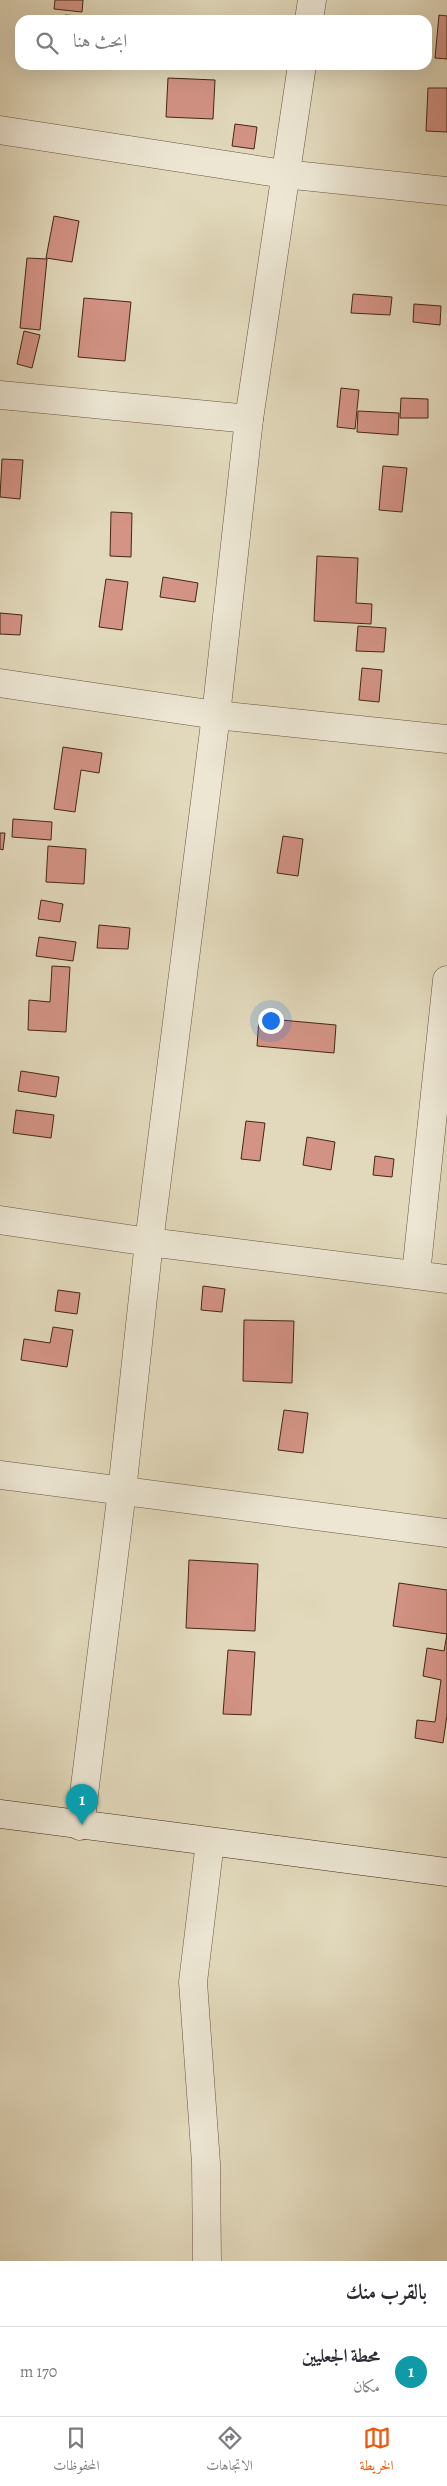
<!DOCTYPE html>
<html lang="ar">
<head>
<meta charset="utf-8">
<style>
	:root { --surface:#fff; --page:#f7f7f7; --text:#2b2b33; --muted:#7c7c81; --line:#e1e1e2; --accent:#ea580c }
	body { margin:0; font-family:Alegreya,Amiri,serif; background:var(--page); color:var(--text); direction:rtl }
	.you { position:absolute; left:270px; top:1020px; width:18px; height:18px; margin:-12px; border:4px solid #fff; border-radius:50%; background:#1a73e8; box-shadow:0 0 0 8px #1a73e833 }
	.badge { display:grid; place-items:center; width:32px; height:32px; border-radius:50%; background:var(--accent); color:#fff; font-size:16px; font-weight:700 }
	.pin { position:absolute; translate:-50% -41px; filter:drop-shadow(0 1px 2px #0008) }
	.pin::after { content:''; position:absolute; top:26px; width:18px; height:15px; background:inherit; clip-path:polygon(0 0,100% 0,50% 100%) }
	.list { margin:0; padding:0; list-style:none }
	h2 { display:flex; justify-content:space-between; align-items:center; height:65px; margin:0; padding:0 20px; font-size:21px }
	h2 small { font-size:16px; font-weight:400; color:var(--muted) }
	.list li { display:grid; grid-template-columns:32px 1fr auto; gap:15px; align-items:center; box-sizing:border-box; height:90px; padding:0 20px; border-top:1px solid var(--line) }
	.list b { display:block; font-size:19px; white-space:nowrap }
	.list p { margin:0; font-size:16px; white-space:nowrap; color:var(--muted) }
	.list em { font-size:16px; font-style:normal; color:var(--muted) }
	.icon { flex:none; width:28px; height:28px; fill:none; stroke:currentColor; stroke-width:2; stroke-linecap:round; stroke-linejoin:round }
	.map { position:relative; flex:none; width:447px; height:2261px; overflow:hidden; direction:ltr }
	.search { position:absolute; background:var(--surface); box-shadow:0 5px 20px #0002; left:15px; right:15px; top:15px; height:55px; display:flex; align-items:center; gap:12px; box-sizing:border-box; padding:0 18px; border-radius:15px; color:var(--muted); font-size:19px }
	.sheet { height:155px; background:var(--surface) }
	nav { display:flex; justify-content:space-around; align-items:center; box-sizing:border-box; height:70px; border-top:1px solid var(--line); background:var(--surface); font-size:14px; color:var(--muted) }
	nav a { display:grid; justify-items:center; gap:2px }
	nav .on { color:var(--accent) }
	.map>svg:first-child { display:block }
	.building { fill:#d39385; stroke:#452616 }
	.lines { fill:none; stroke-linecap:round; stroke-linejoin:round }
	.street-casing { stroke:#6c5340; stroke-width:29 }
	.secondary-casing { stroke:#452616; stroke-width:29 }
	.street { stroke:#ece6d3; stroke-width:28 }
	.secondary { stroke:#ece6d3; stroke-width:28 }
</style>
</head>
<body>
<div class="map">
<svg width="447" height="2261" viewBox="0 0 447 2261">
	<rect width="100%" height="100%" fill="#e2d9bc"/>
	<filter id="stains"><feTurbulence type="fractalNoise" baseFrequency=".004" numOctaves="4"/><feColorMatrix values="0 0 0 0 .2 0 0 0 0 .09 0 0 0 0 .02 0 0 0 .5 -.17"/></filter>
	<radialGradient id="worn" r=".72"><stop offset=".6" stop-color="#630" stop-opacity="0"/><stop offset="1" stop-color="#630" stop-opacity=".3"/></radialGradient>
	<g class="building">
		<path d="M55,0H83L82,12L54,9Z"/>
		<path d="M65,15L95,17L94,20H65Z"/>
		<path d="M439,15L447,16V59L435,58Z"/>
		<path d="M168,78L215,80L213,119L166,117Z"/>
		<path d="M428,88H447V132L426,131Z"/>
		<path d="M235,124L257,127L254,149L232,146Z"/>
		<path d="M54,216L79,221L72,262L46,258Z"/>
		<path d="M27,258L47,259L40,330L20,328Z"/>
		<path d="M353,294L392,297L390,315L351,313Z"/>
		<path d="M84,298L131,302L125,361L78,357Z"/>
		<path d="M414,304L441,306L440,325L413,322Z"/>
		<path d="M24,331L40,335L32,368L17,364Z"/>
		<path d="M341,388L359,390L355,429L337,427Z"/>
		<path d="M401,398L428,399V418H400Z"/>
		<path d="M358,411L399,413L398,435L357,432Z"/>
		<path d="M2,459L23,460L20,499L0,497Z"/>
		<path d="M383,466L407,468L402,512L379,510Z"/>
		<path d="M111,512L132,513L131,557L110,556Z"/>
		<path d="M317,556L358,558L356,603L372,604L371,624L314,621Z"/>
		<path d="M163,577L198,583L195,602L160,597Z"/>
		<path d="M106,579L128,582L122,630L99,627Z"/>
		<path d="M0,613L22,615L20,635L0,634Z"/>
		<path d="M358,626L386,628L384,652L356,651Z"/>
		<path d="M362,668L382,670L379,702L359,700Z"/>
		<path d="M63,747L102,753L99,773L81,770L75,812L54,809Z"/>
		<path d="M13,819L52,822L51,840L12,837Z"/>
		<path d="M0,833H5L3,850L0,849Z"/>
		<path d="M283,836L303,839L298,876L277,873Z"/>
		<path d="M48,846L86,849L84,884L46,882Z"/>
		<path d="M41,900L63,904L60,922L38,919Z"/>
		<path d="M99,925L130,928L128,949L97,948Z"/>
		<path d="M39,937L76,942L73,961L36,956Z"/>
		<path d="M52,966L70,967L66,1032L28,1030L29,1000L50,1002Z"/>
		<path d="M259,1018L336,1025L334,1053L257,1046Z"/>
		<path d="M21,1071L59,1077L56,1097L18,1091Z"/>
		<path d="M16,1110L54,1115L51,1138L13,1133Z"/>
		<path d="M246,1121L265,1123L260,1161L241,1159Z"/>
		<path d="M307,1137L335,1142L331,1170L303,1165Z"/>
		<path d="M375,1156L394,1159L392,1177L373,1175Z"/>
		<path d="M203,1286L225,1289L222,1312L201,1310Z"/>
		<path d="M58,1290L80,1293L77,1314L55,1311Z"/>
		<path d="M244,1320L294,1321L292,1383L243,1381Z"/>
		<path d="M53,1327L73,1330L67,1367L21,1360L24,1339L50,1343Z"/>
		<path d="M284,1410L308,1413L303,1453L278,1450Z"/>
		<path d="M189,1560L258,1564L255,1631L186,1628Z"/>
		<path d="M399,1583L447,1590V1715L443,1743L415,1738L417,1720L435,1722L441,1680L423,1676L427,1648L444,1651L447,1634L393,1626Z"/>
		<path d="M228,1650L255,1652L251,1715L223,1714Z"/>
	</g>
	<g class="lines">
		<g class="street-casing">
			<g id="street">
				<path d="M309,20L312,0"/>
				<path d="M0,130L284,174L447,191"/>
				<path d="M0,395L249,419"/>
				<path d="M0,683L216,715L447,739"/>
				<path d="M0,1220L149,1242L447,1279"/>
				<path d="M416,1274L447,980"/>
				<path d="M0,1475L447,1533"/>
				<path d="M80,1826L122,1491L149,1242L216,715L249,419L302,65"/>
				<path d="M207,2261L206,2163L193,1982L210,1842"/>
			</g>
		</g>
		<g class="secondary-casing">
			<path id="secondary" d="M0,1814L447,1872"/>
		</g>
		<use href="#street" class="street"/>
		<use href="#secondary" class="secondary"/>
	</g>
	<rect width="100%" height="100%" filter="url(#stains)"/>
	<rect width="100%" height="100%" fill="url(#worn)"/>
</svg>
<div class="you"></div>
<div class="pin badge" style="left:82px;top:1825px;background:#0f9aa8">1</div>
<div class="search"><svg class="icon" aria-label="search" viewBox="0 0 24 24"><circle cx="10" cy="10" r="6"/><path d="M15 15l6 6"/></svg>ابحث هنا</div>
</div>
<section class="sheet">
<h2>بالقرب منك<small></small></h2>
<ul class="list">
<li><span class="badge" style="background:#0f9aa8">1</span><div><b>محطة الجعليين</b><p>مكان</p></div><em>170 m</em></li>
</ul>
</section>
<nav>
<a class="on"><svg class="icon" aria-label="map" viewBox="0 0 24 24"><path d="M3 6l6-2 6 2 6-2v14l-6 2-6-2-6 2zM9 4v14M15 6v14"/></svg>الخريطة</a>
<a><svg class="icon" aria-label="directions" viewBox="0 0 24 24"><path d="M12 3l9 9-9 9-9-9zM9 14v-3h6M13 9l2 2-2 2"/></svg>الاتجاهات</a>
<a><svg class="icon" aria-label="saved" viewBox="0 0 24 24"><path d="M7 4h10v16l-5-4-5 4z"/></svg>المحفوظات</a>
</nav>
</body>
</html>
